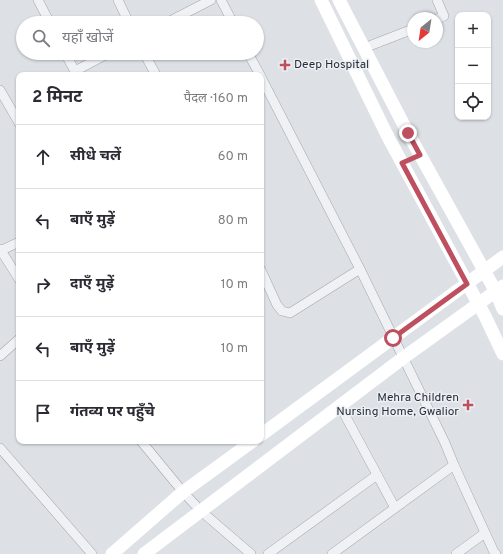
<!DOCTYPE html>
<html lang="hi">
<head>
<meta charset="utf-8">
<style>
	:root { --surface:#fff; --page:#f7f7f7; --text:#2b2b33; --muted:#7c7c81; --line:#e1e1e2 }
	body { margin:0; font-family:Overpass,"Noto Sans Devanagari",sans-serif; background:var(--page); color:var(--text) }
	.controls { position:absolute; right:12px; top:12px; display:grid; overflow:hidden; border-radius:8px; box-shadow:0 1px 3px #0004 }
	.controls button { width:36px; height:36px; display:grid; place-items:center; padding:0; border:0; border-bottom:1px solid var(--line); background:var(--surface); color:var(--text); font:20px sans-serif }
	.compass { position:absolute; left:407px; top:12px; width:36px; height:36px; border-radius:50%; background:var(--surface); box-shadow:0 1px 3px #0004; rotate:210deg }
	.stop { position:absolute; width:12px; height:12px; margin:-9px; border:3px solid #bd4f5f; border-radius:50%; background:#fff }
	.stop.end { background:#bd4f5f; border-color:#fff; box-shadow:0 1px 4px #0008 }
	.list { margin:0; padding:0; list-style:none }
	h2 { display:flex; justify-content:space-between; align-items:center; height:52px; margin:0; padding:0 16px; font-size:17px }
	h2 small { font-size:13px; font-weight:400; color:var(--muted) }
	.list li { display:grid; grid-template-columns:26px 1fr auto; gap:12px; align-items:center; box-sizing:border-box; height:64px; padding:0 16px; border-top:1px solid var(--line) }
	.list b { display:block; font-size:15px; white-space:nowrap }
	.list em { font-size:13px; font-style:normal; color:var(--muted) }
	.icon { flex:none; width:22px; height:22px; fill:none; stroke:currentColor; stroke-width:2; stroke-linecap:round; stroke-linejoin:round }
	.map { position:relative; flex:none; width:503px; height:554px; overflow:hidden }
	.search { position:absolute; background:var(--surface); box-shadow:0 1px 3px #0004; left:16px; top:16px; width:248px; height:44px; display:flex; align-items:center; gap:10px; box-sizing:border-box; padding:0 14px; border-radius:22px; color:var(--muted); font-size:15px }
	.panel { position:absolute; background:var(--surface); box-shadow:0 1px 3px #0004; left:16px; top:72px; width:248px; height:372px; border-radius:8px }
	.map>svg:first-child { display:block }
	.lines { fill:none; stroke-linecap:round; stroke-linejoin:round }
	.minor-casing { stroke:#a3a7ae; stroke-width:10 }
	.minor { stroke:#eff1f4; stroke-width:9 }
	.secondary { stroke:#fff; stroke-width:13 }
	.route { stroke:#bd4f5f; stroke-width:5 }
	.poi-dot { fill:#bd4f5f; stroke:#eceff3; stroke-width:1.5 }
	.labels { text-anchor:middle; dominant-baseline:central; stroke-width:3; stroke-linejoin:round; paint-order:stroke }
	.poi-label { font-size:12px; fill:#292f3a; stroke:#eceff3; text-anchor:start }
</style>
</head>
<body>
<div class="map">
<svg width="503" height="554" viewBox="0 0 503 554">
	<rect width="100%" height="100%" fill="#dde0e5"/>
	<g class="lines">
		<g class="minor-casing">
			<g id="minor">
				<path d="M38,0L50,23"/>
				<path d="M118,0L129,23"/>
				<path d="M221,0L233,23"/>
				<path d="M437,0L444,16L437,19"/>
				<path d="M166,23L211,0"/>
				<path d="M364,48L413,29"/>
				<path d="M65,53L77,75"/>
				<path d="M144,53L156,75"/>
				<path d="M248,53L260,75"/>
				<path d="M75,71L109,53"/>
				<path d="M261,77L360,269L445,443L454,465L494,552L496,554"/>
				<path d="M0,90L19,123"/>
				<path d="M0,249L19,279"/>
				<path d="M0,251L19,242"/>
				<path d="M261,270L277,305L282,311L290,313L360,269"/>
				<path d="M0,356L19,339"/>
				<path d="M340,406L395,508"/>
				<path d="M141,441L183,492L201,511L251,554"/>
				<path d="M0,448L92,554"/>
				<path d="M268,554L377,475"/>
				<path d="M332,554L454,465"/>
				<path d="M456,554L485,533"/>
			</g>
		</g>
		<use href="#minor" class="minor"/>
		<g class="secondary">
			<path d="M321,0L388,137L485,316L503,354"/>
			<path d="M339,0L408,133L496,292L503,309"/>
			<path d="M261,435L503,257"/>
			<path d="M112,554L183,492L253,441"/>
			<path d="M144,554L403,358L503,286"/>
		</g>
	</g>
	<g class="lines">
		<path class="route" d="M393,338L467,284L402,163L420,155L408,133"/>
	</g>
	<g class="poi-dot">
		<path d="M283 59h4v4h4v4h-4v4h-4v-4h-4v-4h4z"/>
		<path d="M466 399h4v4h4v4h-4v4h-4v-4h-4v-4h4z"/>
	</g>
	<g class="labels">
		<g class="poi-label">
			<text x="294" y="65">Deep Hospital</text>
			<text x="459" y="398" text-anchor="end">Mehra Children<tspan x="459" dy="14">Nursing Home, Gwalior</tspan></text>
		</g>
	</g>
</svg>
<div class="controls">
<button>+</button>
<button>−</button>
<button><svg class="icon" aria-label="locate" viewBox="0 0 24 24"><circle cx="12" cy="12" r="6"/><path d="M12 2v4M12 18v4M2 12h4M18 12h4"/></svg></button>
</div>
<svg class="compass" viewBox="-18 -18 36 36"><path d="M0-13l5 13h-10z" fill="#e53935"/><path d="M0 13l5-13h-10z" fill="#7c7c81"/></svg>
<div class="stop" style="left:393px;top:338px"></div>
<div class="stop end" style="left:408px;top:133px"></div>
<div class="search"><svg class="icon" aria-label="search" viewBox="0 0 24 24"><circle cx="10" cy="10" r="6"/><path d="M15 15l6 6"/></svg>यहाँ खोजें</div>
<section class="panel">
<h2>2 मिनट<small>पैदल · 160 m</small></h2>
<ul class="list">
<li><svg class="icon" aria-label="ahead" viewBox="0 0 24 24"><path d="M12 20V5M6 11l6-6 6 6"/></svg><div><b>सीधे चलें</b></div><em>60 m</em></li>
<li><svg class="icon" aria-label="left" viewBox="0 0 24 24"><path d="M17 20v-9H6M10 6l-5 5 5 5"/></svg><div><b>बाएँ मुड़ें</b></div><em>80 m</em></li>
<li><svg class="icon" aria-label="right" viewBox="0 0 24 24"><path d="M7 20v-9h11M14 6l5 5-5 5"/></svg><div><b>दाएँ मुड़ें</b></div><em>10 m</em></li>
<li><svg class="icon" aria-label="left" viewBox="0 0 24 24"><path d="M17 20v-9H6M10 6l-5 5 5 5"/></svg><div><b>बाएँ मुड़ें</b></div><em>10 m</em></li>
<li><svg class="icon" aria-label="arrive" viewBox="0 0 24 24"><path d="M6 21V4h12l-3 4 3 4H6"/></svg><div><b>गंतव्य पर पहुँचे</b></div></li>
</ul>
</section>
</div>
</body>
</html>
